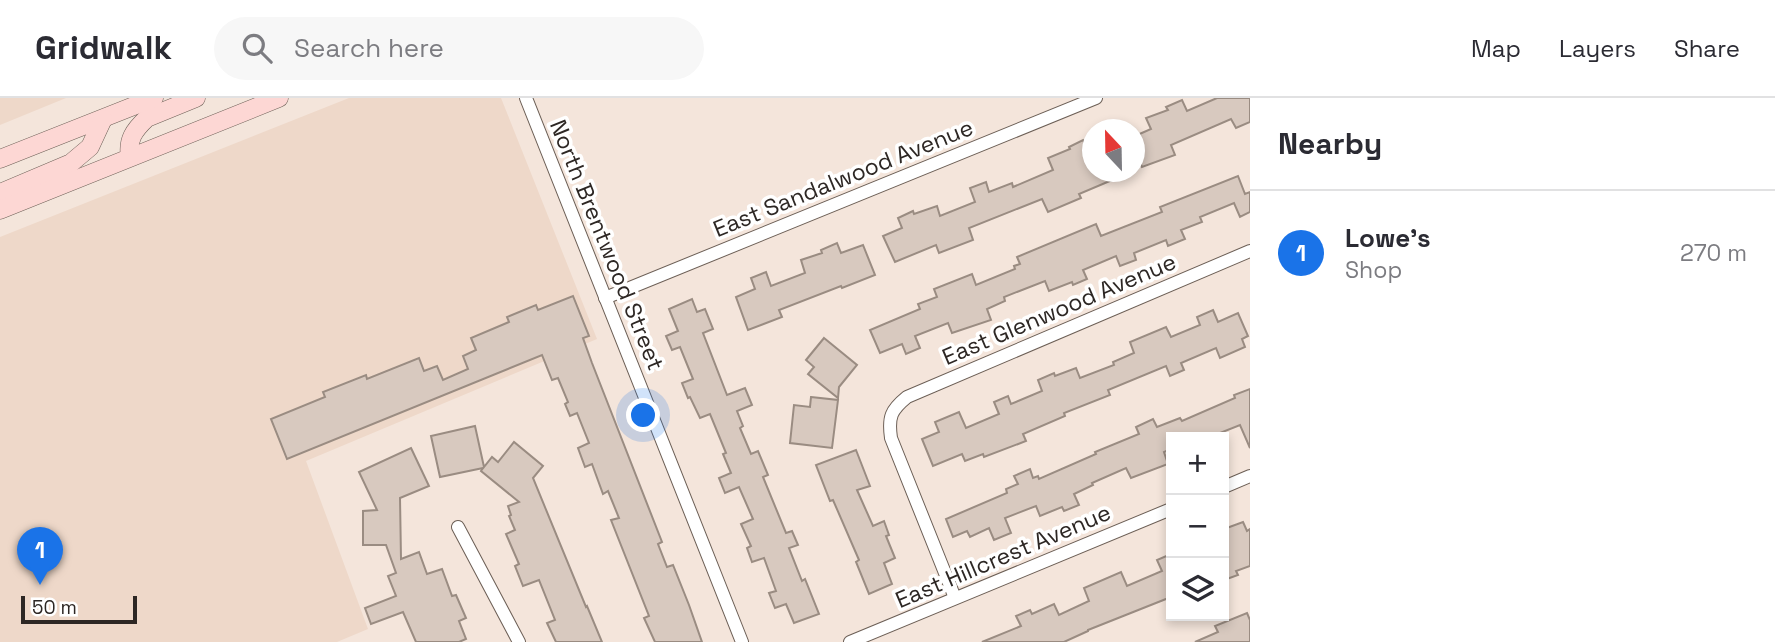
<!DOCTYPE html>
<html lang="en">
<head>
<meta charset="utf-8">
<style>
	:root { --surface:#fff; --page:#f7f7f7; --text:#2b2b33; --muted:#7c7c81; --line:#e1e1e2; --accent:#1a73e8 }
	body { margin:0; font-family:"Space Grotesk",sans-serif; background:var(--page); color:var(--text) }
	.controls { position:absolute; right:21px; bottom:21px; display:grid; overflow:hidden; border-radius:0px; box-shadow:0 4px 10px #0003 }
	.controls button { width:63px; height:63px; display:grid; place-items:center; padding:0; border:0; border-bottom:2px solid var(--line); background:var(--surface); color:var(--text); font:35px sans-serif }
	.compass { position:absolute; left:1082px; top:21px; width:63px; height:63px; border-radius:50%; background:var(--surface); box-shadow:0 4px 10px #0003; rotate:338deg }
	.scale { position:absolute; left:21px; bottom:18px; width:116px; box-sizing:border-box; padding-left:7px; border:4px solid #2d2724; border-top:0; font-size:19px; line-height:24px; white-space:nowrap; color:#2d2724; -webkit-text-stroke:5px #fff; paint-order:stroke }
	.you { position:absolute; left:644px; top:318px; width:24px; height:24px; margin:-18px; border:5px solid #fff; border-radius:50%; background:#1a73e8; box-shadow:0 0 0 10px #1a73e833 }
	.badge { display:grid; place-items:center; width:46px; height:46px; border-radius:50%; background:var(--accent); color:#fff; font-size:23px; font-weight:700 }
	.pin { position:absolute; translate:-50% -58px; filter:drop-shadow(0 2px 4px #0008) }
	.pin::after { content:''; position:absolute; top:37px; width:24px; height:21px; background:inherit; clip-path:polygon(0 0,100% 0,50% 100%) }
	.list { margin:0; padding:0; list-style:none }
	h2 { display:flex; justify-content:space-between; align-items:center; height:91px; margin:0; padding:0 28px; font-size:30px }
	h2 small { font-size:23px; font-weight:400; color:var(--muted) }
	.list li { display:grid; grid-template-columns:46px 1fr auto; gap:21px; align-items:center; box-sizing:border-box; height:126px; padding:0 28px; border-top:2px solid var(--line) }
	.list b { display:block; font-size:26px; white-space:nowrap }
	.list p { margin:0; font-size:23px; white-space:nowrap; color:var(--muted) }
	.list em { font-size:23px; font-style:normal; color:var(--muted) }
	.icon { flex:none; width:38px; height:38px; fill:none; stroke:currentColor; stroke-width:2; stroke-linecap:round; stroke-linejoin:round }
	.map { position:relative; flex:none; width:1250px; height:544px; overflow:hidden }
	header { display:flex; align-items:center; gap:42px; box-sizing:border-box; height:98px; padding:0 35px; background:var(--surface); border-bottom:2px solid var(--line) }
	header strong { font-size:33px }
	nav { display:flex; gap:38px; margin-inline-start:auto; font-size:24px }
	.search { width:490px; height:63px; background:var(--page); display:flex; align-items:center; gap:18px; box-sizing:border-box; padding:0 24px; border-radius:38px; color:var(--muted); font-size:26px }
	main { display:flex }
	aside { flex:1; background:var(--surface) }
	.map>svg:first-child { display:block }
	.built { fill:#eed8c9 }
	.building { fill:#d8c9bf; stroke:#9a8c82; stroke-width:2 }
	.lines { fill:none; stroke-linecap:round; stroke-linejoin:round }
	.minor-casing { stroke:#6c5f56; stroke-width:14 }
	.secondary-casing { stroke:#6c5f56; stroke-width:19 }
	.minor { stroke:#fff; stroke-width:12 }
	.secondary { stroke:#fdd7d4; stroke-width:18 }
	.labels { text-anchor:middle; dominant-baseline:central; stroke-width:7; stroke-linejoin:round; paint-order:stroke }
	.street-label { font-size:23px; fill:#2d2724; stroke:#fff }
</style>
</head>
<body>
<header>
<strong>Gridwalk</strong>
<div class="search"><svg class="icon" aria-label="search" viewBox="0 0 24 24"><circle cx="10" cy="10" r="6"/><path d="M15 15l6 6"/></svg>Search here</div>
<nav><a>Map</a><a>Layers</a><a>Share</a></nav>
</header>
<main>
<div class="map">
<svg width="1250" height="544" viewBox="0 0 1250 544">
	<rect width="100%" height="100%" fill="#f4e5db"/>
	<g class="built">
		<path d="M0,0H66L0,27Z"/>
		<path d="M349,0H501L597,241L306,363L368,531L337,544H0V139Z"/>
	</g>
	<g class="building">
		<path d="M1217,0H1250V24L1236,30L1231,21L1171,47L1175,57L1142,69L1135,49V38L1151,31L1146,20L1168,12L1166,9L1182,2L1187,13Z"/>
		<path d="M1083,42L1088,53L1093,51V74H1131L1079,96L1081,100L1048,114L1042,101L969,130L973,142L939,155L936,147L895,164L883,138L902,130L898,120L913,113L914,116L937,108L940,118L975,104L970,90L986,84L989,94L1012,85L1013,89L1053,72L1048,60L1070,51L1069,49Z"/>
		<path d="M1238,78L1245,96L1250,94V114L1240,119L1234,105L1200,119L1202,124L1181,132L1185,141L1168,148L1166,142L1134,155L1136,162L1120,168L1116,158L1083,172L1087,181L1073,187L1072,184L1049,193L1045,183L1004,199L1005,203L987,211L991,222L952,235L948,225L915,238L920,250L906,256L902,246L880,255L870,232L920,211L918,206L937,199L934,191L972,176L976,187L1015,171L1014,168L1020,166L1017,159L1096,126L1101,138L1162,114L1160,109Z"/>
		<path d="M837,145L841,155L863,147L875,177L842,190L841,188L779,212L782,219L748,232L736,199L755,191L751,180L766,174L771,188L805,175L801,162L822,155L821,152Z"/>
		<path d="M573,198L589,238L583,240L592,265L662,444L658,446L667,469L673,467L689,507L702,544H655L644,520L649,518L611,422L619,420L608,393L603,396L592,366L585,369L578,350L589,345L577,315L570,318L565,306L568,304L558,280L552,282L542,257L287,361L271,321L325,299L323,294L366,277L367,281L419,260L424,273L437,268L443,282L468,271L463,258L476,252L471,240L509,224L507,219L536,207L538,212Z"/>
		<path d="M692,201L697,214L705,211L713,231L703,235L727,297L745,290L752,307L737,313L743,328L740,330L751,356L758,353L768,377L763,379L786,435L792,433L798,447L789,450L802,483L805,481L819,516L794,525L786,506L775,510L769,495L776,493L764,460L752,464L747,450L751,448L741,426L753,421L739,389L725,395L719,380L731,375L723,356L726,355L710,316L700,320L690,299L688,300L682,285L693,281L680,249L672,252L666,238L678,233L669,211Z"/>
		<path d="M1213,212L1218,224L1238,215L1248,238L1242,241L1245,249L1220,260L1216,250L1181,265L1184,272L1170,278L1166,268L1108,292L1110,297L1064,315L1065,318L1023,336L1026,343L984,359L983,356L965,363L962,356L933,368L922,341L939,334L935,324L959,314L966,330L999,316L994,304L1008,298L1011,306L1042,293L1038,282L1054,275L1055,278L1076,270L1080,280L1114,267L1113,264L1134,255L1130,244L1166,229L1171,239L1200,227L1197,219Z"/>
		<path d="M824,240L857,267L839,289L838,300L808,276L814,269L806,262Z"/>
		<path d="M1250,291V350L1240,327L1210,339H1171V351L1164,354L1168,366L1131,380L1126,370L1092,385L1093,387L1074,396L1079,407L1064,413L1062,409L1040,418L1036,408L1005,420L1011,435L994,442L989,430L970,439L967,433L953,439L946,421L1007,395L1006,391L1018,386L1014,378L1030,371L1033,380L1038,378L1039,381L1096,356L1095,354L1139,336L1136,329L1153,321L1157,329L1180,320L1182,323L1235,300L1234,297Z"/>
		<path d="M811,299L838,302L832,350L790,345L794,307L810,309Z"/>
		<path d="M475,328L484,369L492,359L498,364L514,344L543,368L533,380L586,509L587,508L602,544H556L547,525L555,522L539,482L523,488L515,468L519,466L506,436L515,432L509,418L511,417L508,408L519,404L481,373L483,370L440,379L431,338Z"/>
		<path d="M411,350L429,388L400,400L401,461L419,454L427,476L442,471L452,498L456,497L466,520L459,523L466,541L459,544H416L403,514L371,526L365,510L396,498L388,478L396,475L386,447H363V413L377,412L359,374Z"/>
		<path d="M856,352L870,388L857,392L873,428L884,423L889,437L886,438L895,460L884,465L892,486L869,496L856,464L859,462L833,402L830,403L816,367Z"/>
		<path d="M1243,424L1247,433L1250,431V468L1236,473L1238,477L1224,482V431Z"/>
		<path d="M1171,456V499L1088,532V533L1064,544H982L1021,528L1016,518L1030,512L1032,516L1054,506L1059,517L1089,503L1084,490L1121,474L1127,488L1162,473L1157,462Z"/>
		<path d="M1247,515L1250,522V544H1195L1218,534L1215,528Z"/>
	</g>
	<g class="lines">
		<g class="minor-casing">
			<g id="minor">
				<path d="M526,0L742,544"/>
				<path d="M605,200L1096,0"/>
				<path d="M1224,389L1250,378"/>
				<path d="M458,429L519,544"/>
				<path d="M955,500L891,340C888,319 891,312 907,299L1250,153"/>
				<path d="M850,544L1171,411"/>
			</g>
		</g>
		<g class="secondary-casing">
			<g id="secondary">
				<path d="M130,59C127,42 134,32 147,20L196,0"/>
				<path d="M0,61L154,0"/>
				<path d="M0,95L71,65L90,49L103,21"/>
				<path d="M0,112L279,0"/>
			</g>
		</g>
		<use href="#minor" class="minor"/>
		<use href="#secondary" class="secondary"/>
	</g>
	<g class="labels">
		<g class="street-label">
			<text transform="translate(843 80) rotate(-22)">East Sandalwood Avenue</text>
			<text transform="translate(607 147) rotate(68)">North Brentwood Street</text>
			<text transform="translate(1059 211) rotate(-23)">East Glenwood Avenue</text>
			<text transform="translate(1003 458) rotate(-23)">East Hillcrest Avenue</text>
		</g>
	</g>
</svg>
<div class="controls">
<button>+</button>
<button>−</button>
<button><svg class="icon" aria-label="layers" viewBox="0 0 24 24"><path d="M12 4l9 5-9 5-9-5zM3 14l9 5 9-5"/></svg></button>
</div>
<svg class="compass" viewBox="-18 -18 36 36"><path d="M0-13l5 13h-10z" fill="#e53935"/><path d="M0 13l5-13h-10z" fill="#7c7c81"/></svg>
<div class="scale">50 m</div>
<div class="you"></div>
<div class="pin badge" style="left:40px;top:487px">1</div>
</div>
<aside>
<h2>Nearby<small></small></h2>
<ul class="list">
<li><span class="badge">1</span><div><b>Lowe's</b><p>Shop</p></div><em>270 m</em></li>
</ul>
</aside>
</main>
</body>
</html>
